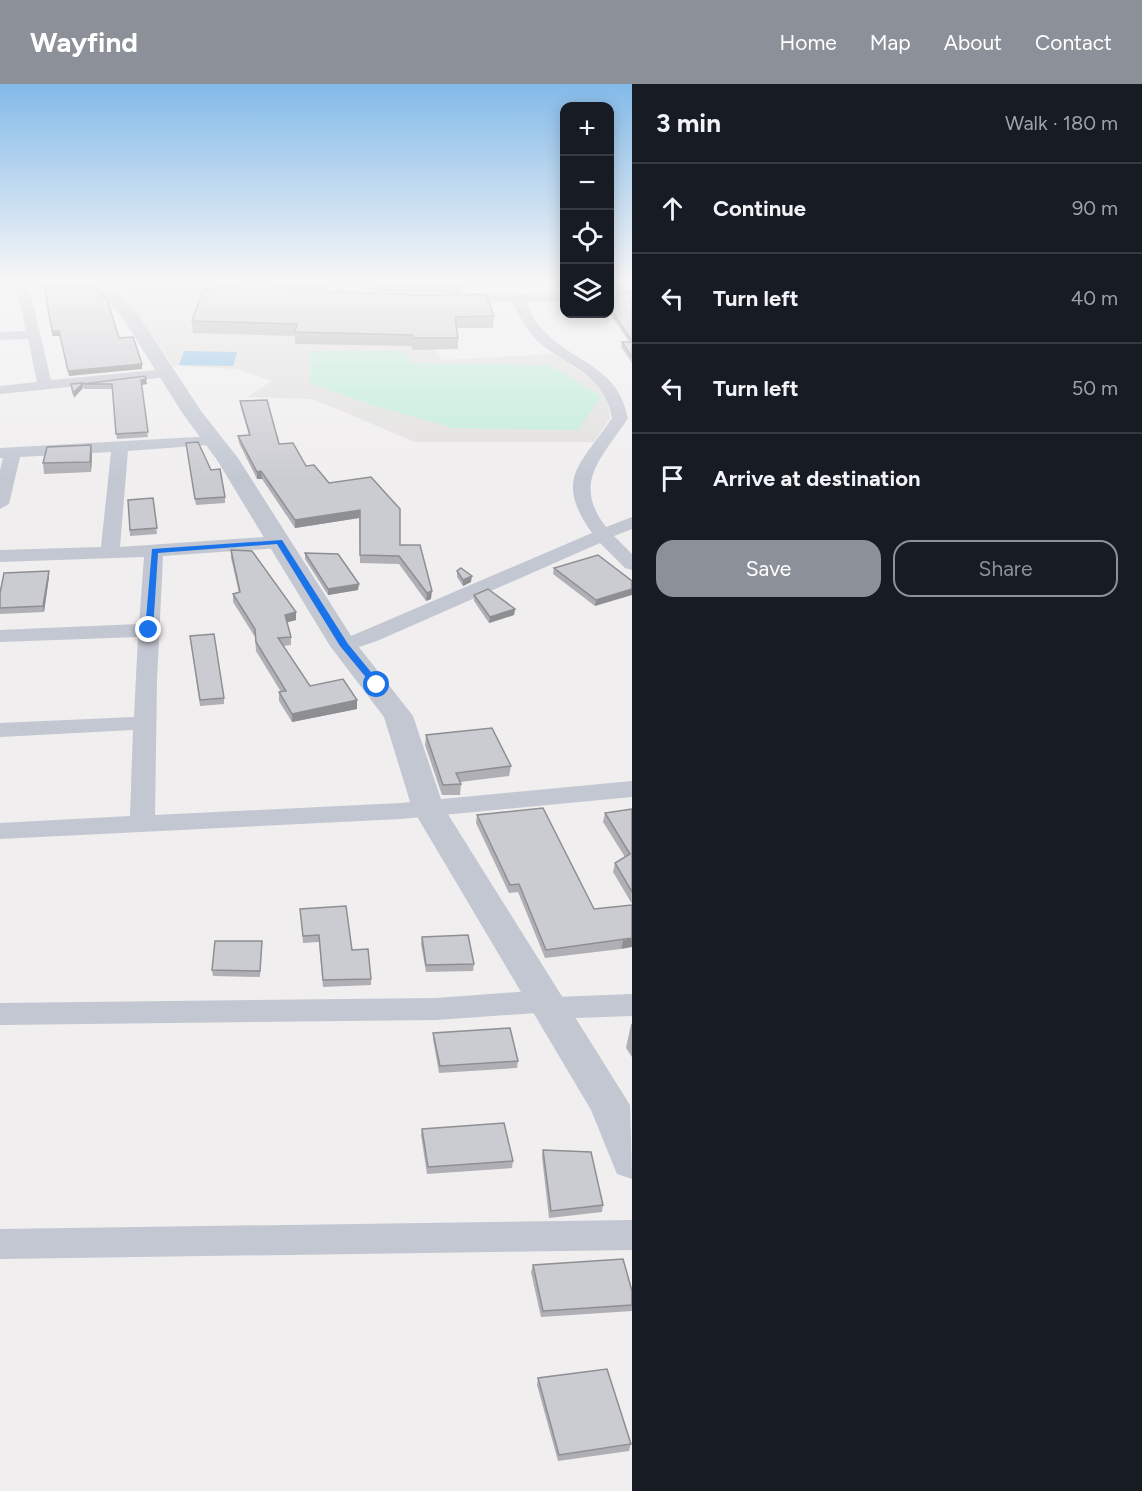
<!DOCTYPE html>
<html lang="en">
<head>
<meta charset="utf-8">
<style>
	:root { --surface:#171b24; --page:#242831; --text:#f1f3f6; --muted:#9ea1a6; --line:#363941; --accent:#8c9099 }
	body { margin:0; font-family:Figtree,sans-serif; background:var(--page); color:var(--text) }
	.controls { position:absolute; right:18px; top:18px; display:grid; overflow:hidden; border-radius:12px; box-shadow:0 3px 15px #0003 }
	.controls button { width:54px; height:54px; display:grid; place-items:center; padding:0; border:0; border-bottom:2px solid var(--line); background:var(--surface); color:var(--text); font:30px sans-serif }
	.stop { position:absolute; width:18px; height:18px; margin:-14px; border:4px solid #1a73e8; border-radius:50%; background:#fff }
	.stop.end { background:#1a73e8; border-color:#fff; box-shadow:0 2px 6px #0008 }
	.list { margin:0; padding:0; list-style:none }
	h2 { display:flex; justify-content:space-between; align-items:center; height:78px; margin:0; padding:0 24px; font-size:26px }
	h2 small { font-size:20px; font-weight:400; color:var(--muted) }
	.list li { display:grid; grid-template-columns:39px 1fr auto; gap:18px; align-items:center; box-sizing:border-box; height:90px; padding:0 24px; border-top:2px solid var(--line) }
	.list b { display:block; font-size:22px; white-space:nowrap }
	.list em { font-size:20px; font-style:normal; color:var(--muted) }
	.actions { display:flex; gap:12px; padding:18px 24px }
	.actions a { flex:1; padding:14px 0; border:2px solid var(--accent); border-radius:18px; text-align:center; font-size:21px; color:var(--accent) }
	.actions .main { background:var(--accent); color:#fff }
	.icon { flex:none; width:33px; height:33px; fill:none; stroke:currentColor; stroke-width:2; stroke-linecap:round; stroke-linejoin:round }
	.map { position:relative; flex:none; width:632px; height:1407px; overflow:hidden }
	header { display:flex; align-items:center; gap:36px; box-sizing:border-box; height:84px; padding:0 30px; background:var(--accent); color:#fff }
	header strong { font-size:28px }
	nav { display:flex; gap:33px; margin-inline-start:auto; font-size:21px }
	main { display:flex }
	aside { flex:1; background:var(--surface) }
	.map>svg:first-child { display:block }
	.education { fill:#e1e0df }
	.green { fill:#beecd9 }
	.water { fill:#8dc2e7 }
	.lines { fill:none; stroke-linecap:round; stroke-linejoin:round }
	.minor { fill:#c2c7d2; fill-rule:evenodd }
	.tertiary { fill:#c2c7d2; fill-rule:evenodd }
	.wall { fill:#afafb5 }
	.shaded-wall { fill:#8e8f93 }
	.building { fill:#cbccd2; stroke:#8e8f93; stroke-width:1.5 }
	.route { fill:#1a73e8 }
</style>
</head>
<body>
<header>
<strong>Wayfind</strong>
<nav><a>Home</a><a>Map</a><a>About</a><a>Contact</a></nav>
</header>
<main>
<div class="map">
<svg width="632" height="1407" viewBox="0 0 632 1407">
	<rect width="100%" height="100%" fill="#f0eeee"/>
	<path class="education" d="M128,207L426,219L424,242L442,276L555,270L599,301L607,315L610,334L594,358H415L313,315L247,313L272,297L237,285L173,282L126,212Z"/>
	<path class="green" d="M310,267H404L413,279L550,281L601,312L578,346L453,344L369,320L310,299Z"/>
	<path class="water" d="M184,267H185L237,268L233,282L179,281Z"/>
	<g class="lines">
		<g class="minor">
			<path d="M0,198H93L235,205L241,209L235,213L29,203L51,296L168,285L175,289L168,293L0,310V302L37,298L28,255L0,256V248L26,247L16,202Z"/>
			<path d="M337,198H349L344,215H334L333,212Z"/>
			<path d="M632,203V211L610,215V207Z"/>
			<path d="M564,209V217L525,218C531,229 537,241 546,249C578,281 617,282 628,334C603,373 571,398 606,443L632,433V445L614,452L632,470V486L625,484L600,459L377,557L344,568L337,566L334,562L337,558L592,449C553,394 581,381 612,334C604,290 572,285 541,260C528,249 520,233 512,218L456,220L450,216L456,212Z"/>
			<path d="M214,352L222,357L220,360L128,367L120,463L279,452L288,458L279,464L163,472L157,597L155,731L401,719L632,697V713L401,735L0,755V739L130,732L133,646L0,653V639L134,633L138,553L0,558V546L139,540L144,473L0,478V466L101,463L111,368L20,373L9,420L0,425V386L3,374H0V364Z"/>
			<path d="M544,906L556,913L632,910V932L548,935L536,929L436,936L0,941V919L436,914Z"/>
			<path d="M632,1136V1166L0,1175V1145Z"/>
		</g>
		<path class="tertiary" d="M104,198L109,199L135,226L201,327L238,374L355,558L413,632L444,724L630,1021L632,1095L617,1090L591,1026L412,724L384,633L330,562L217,376L183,330L122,233L95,203L97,199Z"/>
	</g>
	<g class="wall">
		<path d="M215,198H331L328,206L215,201Z"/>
		<path d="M372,200L462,202L461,209L371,207Z"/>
		<path d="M218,203L494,232L493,244H457L458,254V265L413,266L411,262L295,260V252L193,249L192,237L218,207Z"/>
		<path d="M632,208V279L621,263L622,258H629L609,228V212Z"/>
		<path d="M83,300H147L141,301L148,353L117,355L112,305H84Z"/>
		<path d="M240,317L279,360L329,399L400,461L431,515L426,517L399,480L360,479L359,434L295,444L262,395H257L239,359L238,352L249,351L241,324Z"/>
		<path d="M186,359L211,386L225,413V419L196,421Z"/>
		<path d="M92,371L91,388L44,390L43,379Z"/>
		<path d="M153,414L157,450L130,452L128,416Z"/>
		<path d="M231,466L296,536L287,538L291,553V561L283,562L310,602L357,625L292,638L279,617V608H281L256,567L255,553L233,518V510L239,509L231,474Z"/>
		<path d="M305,469L358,506L328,511L305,475Z"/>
		<path d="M554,484L632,497L595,522L553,490Z"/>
		<path d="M457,487L471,498L463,502L457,493Z"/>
		<path d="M49,493L44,528L0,530V509Z"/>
		<path d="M474,511L515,525L514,531L489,539L474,517Z"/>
		<path d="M190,552L224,614V620L200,622Z"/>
		<path d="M426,651L511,682L509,692L460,698L461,700L460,711H442L425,661Z"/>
		<path d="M632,725V820L613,788L615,779L625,773L603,738L605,729Z"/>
		<path d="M477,731L594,825L632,821L621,865L545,874L518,808L509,809L476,739Z"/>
		<path d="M300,825L352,866L371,895V901L323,903L319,858L303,859Z"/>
		<path d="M422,853L474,880L473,887L426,888L421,860Z"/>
		<path d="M262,857L260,893L213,892L212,886Z"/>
		<path d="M631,940H632V973L626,964Z"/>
		<path d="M433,949L518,977L517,984L439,989L433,955Z"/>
		<path d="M422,1045L513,1077L512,1084L427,1090L421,1051Z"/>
		<path d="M543,1066L603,1121L602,1128L549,1134L542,1073Z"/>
		<path d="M533,1181L632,1207V1227L541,1233L531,1188Z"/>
		<path d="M538,1294L631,1360L629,1367L558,1377L537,1301Z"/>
	</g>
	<g class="shaded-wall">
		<path d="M623,198H632V202L609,205V201Z"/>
		<path d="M52,247H59L60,252H52Z"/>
		<path d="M142,280V285L69,292L68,287Z"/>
		<path d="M146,295L147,300L141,301V296Z"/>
		<path d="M83,299V304L74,314L73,309Z"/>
		<path d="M91,361L92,371L91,388L90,378Z"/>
		<path d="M261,387L262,395H257V388Z"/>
		<path d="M360,426L359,434L295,444V436Z"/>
		<path d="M49,487V493L44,528L43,522Z"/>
		<path d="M472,492L471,498L463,502V496Z"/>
		<path d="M359,500L358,506L328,511V505Z"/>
		<path d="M632,505V511L595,522L596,516Z"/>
		<path d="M432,507L431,515L426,517L427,509Z"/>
		<path d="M515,525L514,531L489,539L490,533Z"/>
		<path d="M296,528V536L285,539V531Z"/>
		<path d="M357,616V625L292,638V630Z"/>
		<path d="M632,854V863L621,865L623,856Z"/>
	</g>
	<g class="building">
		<path d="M268,198H329L328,201Z"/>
		<path d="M372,198H461L462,202L372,200Z"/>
		<path d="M609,198H623L609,201Z"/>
		<path d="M44,201L96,204L107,215L119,254L133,253L142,280L68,287L59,247H52Z"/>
		<path d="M218,203L426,211L486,210L494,232L455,233L458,254H414L412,251L295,248L297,240L192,237L203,206L219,207Z"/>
		<path d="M632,208V257L609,222V212Z"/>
		<path d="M622,258H632V273Z"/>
		<path d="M145,292L146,295L141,296L148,348L116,350L112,300H83Z"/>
		<path d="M83,299L73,309L71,300Z"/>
		<path d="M267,316L279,360L293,359L306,382L314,381L329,399L371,393L400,425V461H420L432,507L427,509L399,472L360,471V426L295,436L261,387L257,388L238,352L250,351L240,317Z"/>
		<path d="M198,358L211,386L220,385L225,413L195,415L186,359Z"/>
		<path d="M91,361L90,378L43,379L47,363Z"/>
		<path d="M153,414L157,444L130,446L128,416Z"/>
		<path d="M231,466L252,467L296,528L285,531L291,553L278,554L310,602L343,595L357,616L292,630L279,608L286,607L256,558L255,545L233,510L240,508Z"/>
		<path d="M305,469L338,470L359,500L328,505Z"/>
		<path d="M598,471L632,497V505L596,516L554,484Z"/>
		<path d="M461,484L472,492L463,496L457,487Z"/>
		<path d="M49,487L43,522L0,524V509L4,489Z"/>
		<path d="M488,505L515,525L490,533L474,511Z"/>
		<path d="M214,550L224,614L200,616L190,552Z"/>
		<path d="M492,644L511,682L456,689L461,700L443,701L426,651Z"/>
		<path d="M543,724L594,825L632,821V854L546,866L519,800L510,801L477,731Z"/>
		<path d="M632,725V808L615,779L630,770L605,729Z"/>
		<path d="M346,822L352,866L368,865L371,895L323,896L319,851L303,852L300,825Z"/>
		<path d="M468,851L474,880L426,881L422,853Z"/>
		<path d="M215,857H262L260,887L212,886Z"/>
		<path d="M510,944L518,977L440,982L433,949Z"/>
		<path d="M504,1039L513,1077L428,1083L422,1045Z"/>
		<path d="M543,1066L591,1068L603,1121L551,1127Z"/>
		<path d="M623,1175L632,1207V1221L543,1227L533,1181Z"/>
		<path d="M607,1285L631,1360L559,1371L538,1294Z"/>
	</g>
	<linearGradient id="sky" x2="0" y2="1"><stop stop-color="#83bae8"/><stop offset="0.5" stop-color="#f8f7f7"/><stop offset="1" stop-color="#f8f7f7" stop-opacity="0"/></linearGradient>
	<rect width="632" height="395" fill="url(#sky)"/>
	<path class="route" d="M282,456L348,560L380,599V603H374L340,562L277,460L158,469L153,546L149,549L145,546L152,465Z"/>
</svg>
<div class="controls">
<button>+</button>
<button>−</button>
<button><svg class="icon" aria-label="locate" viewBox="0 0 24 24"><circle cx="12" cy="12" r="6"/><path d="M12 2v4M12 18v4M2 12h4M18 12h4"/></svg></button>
<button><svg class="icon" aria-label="layers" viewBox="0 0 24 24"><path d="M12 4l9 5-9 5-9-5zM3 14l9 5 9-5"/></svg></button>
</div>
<div class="stop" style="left:377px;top:601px"></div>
<div class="stop end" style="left:149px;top:546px"></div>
</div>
<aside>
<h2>3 min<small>Walk · 180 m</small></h2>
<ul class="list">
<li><svg class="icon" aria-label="ahead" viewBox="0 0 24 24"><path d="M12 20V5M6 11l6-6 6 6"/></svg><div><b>Continue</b></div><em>90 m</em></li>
<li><svg class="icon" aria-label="left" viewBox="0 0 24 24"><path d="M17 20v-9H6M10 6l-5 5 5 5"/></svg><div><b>Turn left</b></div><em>40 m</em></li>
<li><svg class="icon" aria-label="left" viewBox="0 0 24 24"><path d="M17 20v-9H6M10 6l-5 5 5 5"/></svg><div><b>Turn left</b></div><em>50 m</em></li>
<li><svg class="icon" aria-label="arrive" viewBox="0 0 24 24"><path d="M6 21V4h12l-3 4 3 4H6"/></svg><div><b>Arrive at destination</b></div></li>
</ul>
<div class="actions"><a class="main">Save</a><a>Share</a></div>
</aside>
</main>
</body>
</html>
